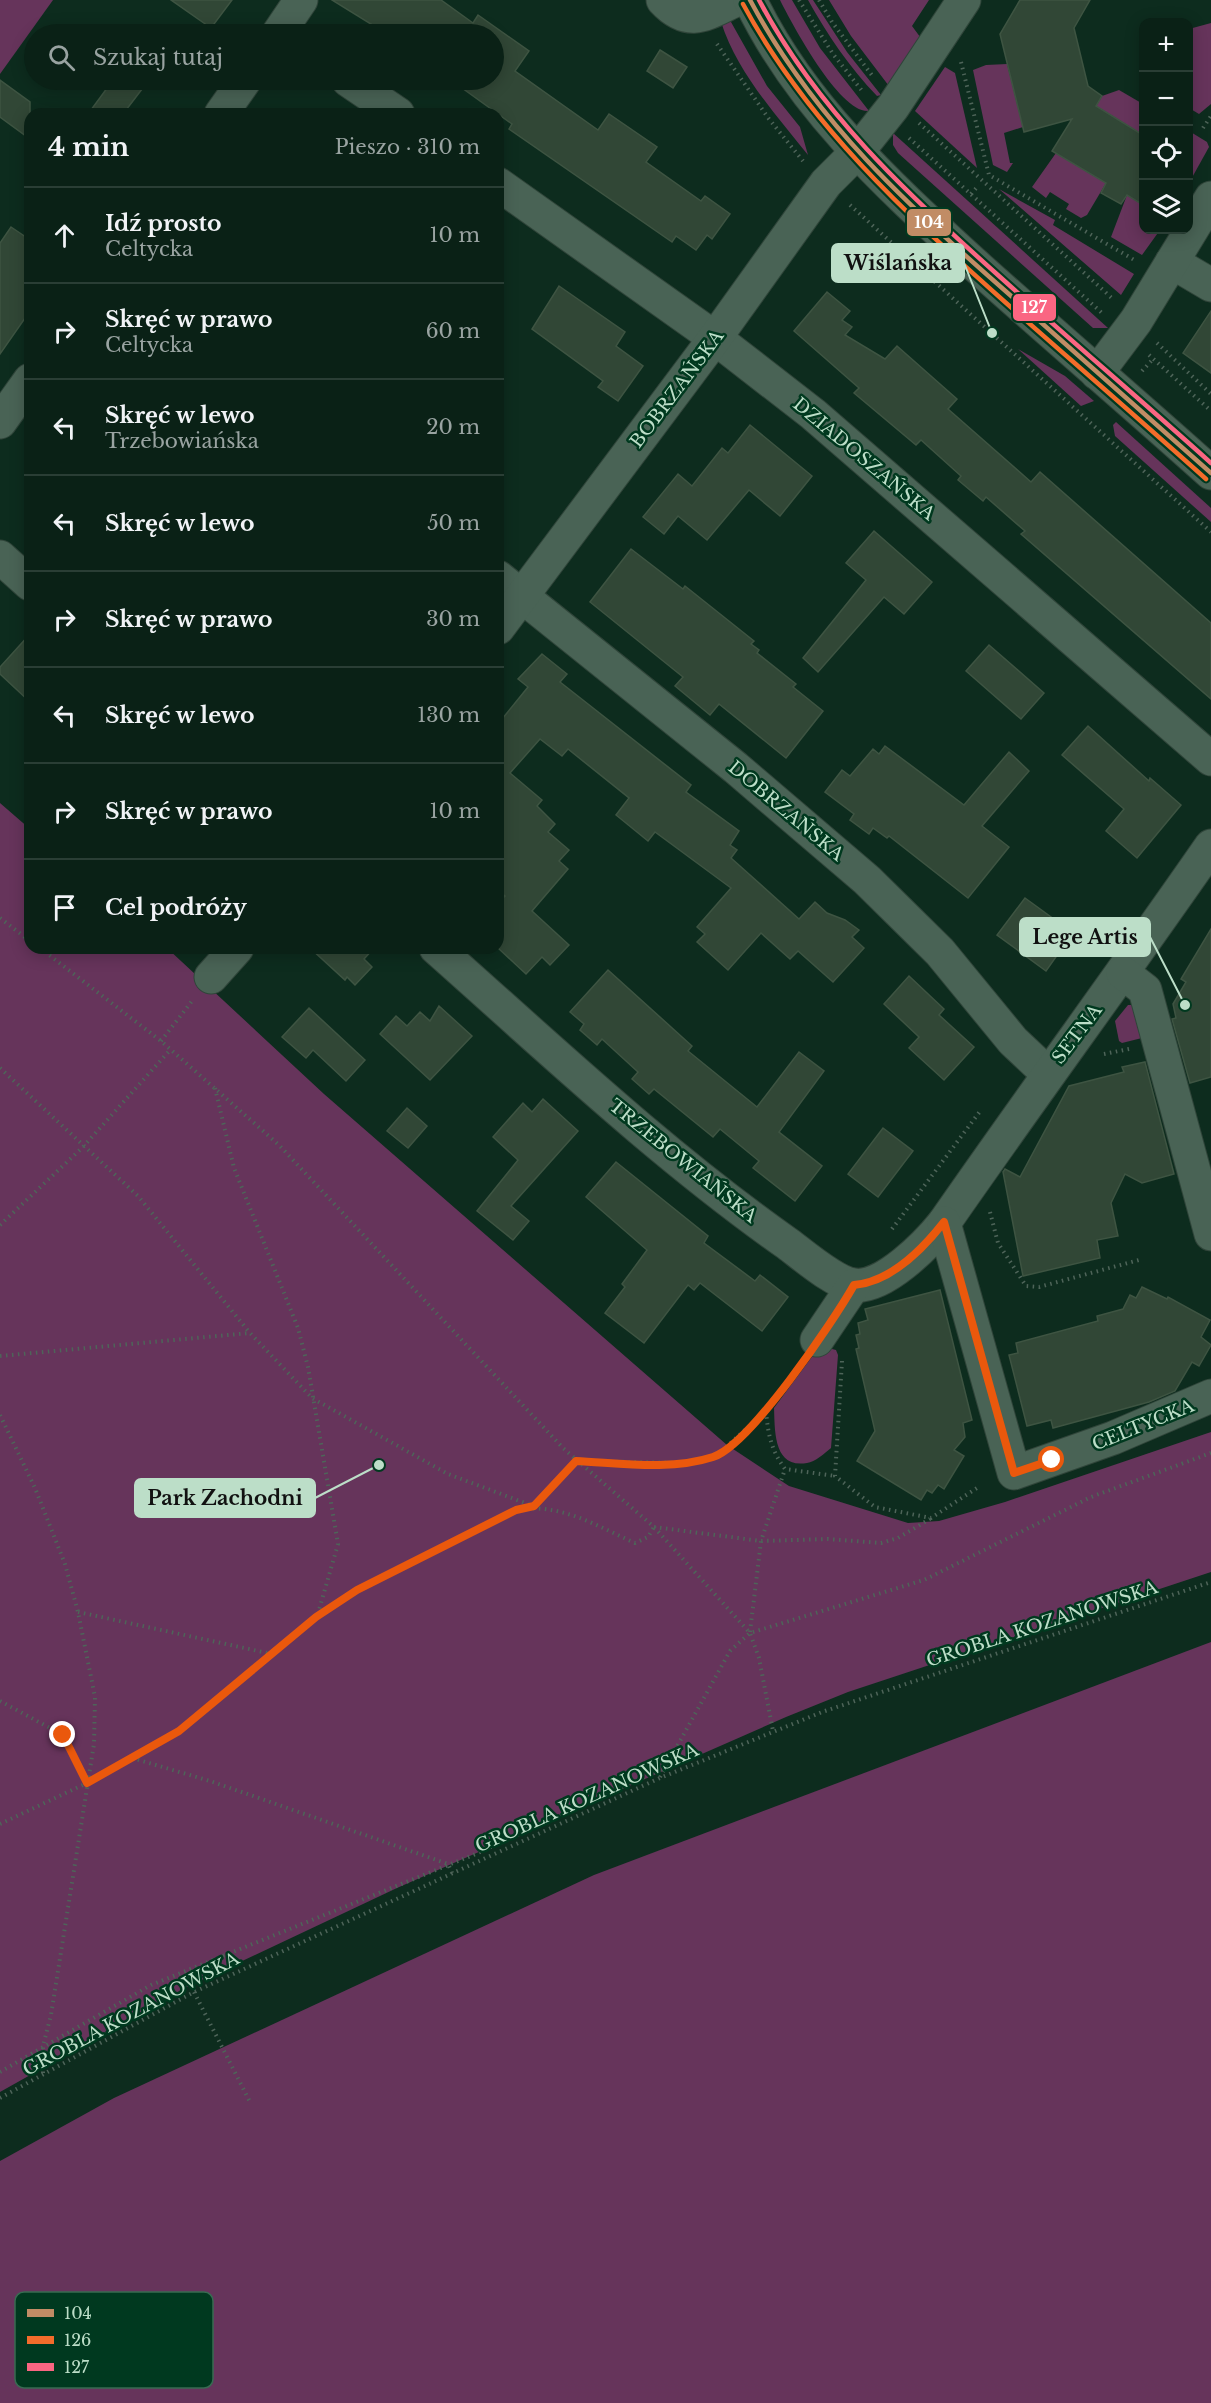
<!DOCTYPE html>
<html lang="pl">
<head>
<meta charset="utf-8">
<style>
	:root { --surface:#0a2116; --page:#182e23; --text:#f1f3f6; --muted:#99a3a1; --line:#2a3e35 }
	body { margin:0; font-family:"Libre Baskerville",serif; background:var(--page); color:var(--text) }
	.controls { position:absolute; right:18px; top:18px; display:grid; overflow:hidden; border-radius:12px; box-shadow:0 3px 15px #0003 }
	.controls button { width:54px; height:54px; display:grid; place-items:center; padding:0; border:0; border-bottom:2px solid var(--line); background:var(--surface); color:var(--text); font:30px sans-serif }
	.stop { position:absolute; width:18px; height:18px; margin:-14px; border:4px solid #ea580c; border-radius:50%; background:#fff }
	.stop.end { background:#ea580c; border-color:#fff; box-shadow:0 2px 6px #0008 }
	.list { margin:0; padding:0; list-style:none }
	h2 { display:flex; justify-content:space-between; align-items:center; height:78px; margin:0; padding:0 24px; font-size:26px }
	h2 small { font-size:20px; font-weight:400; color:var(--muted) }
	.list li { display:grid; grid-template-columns:39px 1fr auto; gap:18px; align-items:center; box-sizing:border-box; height:96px; padding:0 24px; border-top:2px solid var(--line) }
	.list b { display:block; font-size:22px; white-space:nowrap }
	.list p { margin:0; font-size:20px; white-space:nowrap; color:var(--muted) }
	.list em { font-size:20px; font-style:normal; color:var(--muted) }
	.icon { flex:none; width:33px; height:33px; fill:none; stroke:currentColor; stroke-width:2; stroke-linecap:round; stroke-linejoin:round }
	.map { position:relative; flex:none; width:1211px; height:2403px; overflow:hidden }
	.search { position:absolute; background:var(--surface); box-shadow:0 3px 15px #0003; left:24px; top:24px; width:480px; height:66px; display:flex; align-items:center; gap:15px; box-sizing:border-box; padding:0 21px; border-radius:33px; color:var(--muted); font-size:22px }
	.panel { position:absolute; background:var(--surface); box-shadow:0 3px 15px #0003; left:24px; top:108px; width:480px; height:846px; border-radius:18px }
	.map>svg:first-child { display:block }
	.green { fill:#66345b }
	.building { fill:#314736; stroke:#3e5442; stroke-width:1.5 }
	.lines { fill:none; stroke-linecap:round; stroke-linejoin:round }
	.minor-casing { stroke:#30453a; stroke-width:35 }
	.path { stroke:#4e6459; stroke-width:4; stroke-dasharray:1.5 4.5; stroke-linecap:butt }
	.minor { stroke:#496355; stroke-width:33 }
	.bus-1-casing { stroke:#00391f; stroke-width:9 }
	.bus-2-casing { stroke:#00391f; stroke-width:9 }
	.bus-3-casing { stroke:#00391f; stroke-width:9 }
	.bus-1 { stroke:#c18c65; stroke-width:4.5 }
	.bus-2 { stroke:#f36c2b; stroke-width:4.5 }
	.bus-3 { stroke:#fa6682; stroke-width:4.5 }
	.route { stroke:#ea580c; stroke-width:8 }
	.labels { text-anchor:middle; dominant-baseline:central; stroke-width:5; stroke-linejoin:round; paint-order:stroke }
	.street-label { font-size:18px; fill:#bcdec8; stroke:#00391f }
	.key { fill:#00391f; stroke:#386b52; stroke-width:1.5 }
	.key-label { font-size:16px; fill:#bcdec8 }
	.leader { fill:none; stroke:#bcdec8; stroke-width:2 }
	.callout-dot { fill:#bcdec8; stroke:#00391f; stroke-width:2 }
	.callout { fill:#bcdec8; stroke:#bcdec8; stroke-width:2 }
	.callout-label { font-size:20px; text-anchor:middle; font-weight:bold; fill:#111 }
	.line-badge { stroke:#00391f; stroke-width:2 }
	.badge-label { font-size:16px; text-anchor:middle; font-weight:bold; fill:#fff }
</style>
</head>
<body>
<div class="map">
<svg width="1211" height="2403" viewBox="0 0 1211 2403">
	<rect width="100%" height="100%" fill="#0d2c1e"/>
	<g class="green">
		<path d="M0,0H53L0,74Z"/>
		<path d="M780,0H792L820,48L869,111C840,114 792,24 780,0Z"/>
		<path d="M808,0H813L847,52L881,95L877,96C849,67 827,34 808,0Z"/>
		<path d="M829,0H929L912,26L926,45L895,94L851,36Z"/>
		<path d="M725,20L731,22L767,86L800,127L808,155C776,115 737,72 721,22Z"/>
		<path d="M1211,23V104L1199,114L1189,108V29Z"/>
		<path d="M1007,64L1023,127L1004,133L1010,163H1013L1007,172L993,165L973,70L986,65Z"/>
		<path d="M945,67L955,73L977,168L915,111Z"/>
		<path d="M1119,90L1143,104V135L1096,106L1102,96Z"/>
		<path d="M1189,131L1207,142L1209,147L1189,183Z"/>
		<path d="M893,133L1108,328H1093L898,153L893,145Z"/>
		<path d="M1056,153L1106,183L1087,215L1081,218L1066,209L1069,204L1050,192L1046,198L1032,187Z"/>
		<path d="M999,189L1055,220L1053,225L1134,274L1121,295Z"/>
		<path d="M1127,195L1143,205L1144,230H1160L1142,255L1111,237Z"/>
		<path d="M1018,349L1065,376L1094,401L1081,406Z"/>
		<path d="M1116,422L1211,508V522L1115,436L1113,425Z"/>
		<path d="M0,803L30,829V948H167L324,1094L727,1445L789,1486L908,1523L939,1521L1005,1502L1211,1432V1572L848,1692L786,1717L397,1888L187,1987L0,2092Z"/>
		<path d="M1128,1005H1135L1142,1038L1122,1043L1119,1041L1115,1021Z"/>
		<path d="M820,1346L836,1350L838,1355L831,1448C825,1453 815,1462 807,1463C773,1469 775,1430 774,1408Z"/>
		<path d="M1211,1642V2403H0V2161L114,2098L594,1875Z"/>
	</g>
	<g class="building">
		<path d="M171,0H232L211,28Z"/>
		<path d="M332,0H441L473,23L478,15L529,51L515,71L598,130L609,114L657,147L646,162L701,201L705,196L730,214L712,239L707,235L696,250L676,236L672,242L509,129L512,124L451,80H494V34H387Z"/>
		<path d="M1020,0H1090L1074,28L1088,86L1102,96L1096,106L1143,135V205L1127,195L1121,204L1101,193L1106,183L1052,151L1072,119L1024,132L1000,34Z"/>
		<path d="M660,50L687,67L673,88L647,71Z"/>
		<path d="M0,80L30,102V139L0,117Z"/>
		<path d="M113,80H149L123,114H88Z"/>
		<path d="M11,227L30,240V311L0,354V243Z"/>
		<path d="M559,286L625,332L616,346L643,366L618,401L598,387L603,381L532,329Z"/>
		<path d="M827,292L850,311L842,320L852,327L845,335L885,359L897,346L957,399L948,409L1031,482L1040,472L1211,623V699L1021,534L1025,531L986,497L983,501L958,480L961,476L921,440L916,445L854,393L859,388L794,331Z"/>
		<path d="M1211,311V373L1183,353Z"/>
		<path d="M750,425L812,476L780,516L749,490L707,540L678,516L664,534L643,517L678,474L692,486L722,448L728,453Z"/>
		<path d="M874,531L932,582L904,614L884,597L818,672L803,658L866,580L846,563Z"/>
		<path d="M631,549L683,589L685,586L754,641L751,644L759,650L757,653L796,684L793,687L823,711L786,758L719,704L710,715L675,686L683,677L590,602Z"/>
		<path d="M30,634V702L0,674V667Z"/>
		<path d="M989,645L1044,693L1021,719L966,671Z"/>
		<path d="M542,654L567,674L560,682L691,785L686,792L739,831L730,845L737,850L731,858L799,919L815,902L827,913L845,920L859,930L852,937L864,948L833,982L798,951L790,959L761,933L728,970L697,942L705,934L697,927L731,888L655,832L648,841L616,815L629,798L568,749L562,756L540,739L510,773L542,800L537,806L555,824L548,832L569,850L559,861L568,869L532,911L569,945L550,965L542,957L526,974L498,948V903L505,896L498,890V724L528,687L518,679Z"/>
		<path d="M1088,726L1149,781L1150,778L1181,805L1137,858L1106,831L1124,809L1062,755Z"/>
		<path d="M885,746L964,805L1009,752L1029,771L982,826L1009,847L968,898L889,836L887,838L873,828L869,834L850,820L854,814L825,792L842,770L850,776L873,749L879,754Z"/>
		<path d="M1025,898L1073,933L1046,971L997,935Z"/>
		<path d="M1211,929V1077L1190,1083L1172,1019L1176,1018L1173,1004L1186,982L1181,979Z"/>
		<path d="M310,948H374L364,959L372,967L355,985L347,977L345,980Z"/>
		<path d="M608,970L692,1046L688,1051L757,1107L799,1052L824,1071L779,1132L822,1166L795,1201L753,1168L759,1161L720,1129L713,1137L654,1089L649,1094L632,1079L638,1072L602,1039L597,1045L580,1030L584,1024L570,1012Z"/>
		<path d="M909,976L944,1009L939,1015L974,1047L944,1080L909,1048L919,1037L884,1004Z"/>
		<path d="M439,1006L472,1036L430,1080L380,1034L396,1016L407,1026L420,1012L430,1021Z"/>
		<path d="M309,1008L365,1060L346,1081L313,1050L306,1058L282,1037Z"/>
		<path d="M1145,1062L1174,1174L1142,1183L1125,1174L1111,1203L1118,1236L1097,1240L1100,1258L1023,1276L1003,1172L1005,1169L1020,1177L1069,1086L1124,1072L1122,1067Z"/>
		<path d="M543,1099L578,1131L511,1206L529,1221L513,1240L477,1211L518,1160L493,1137L523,1103L532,1112Z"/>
		<path d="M407,1108L427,1126L408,1148L387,1131Z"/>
		<path d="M883,1128L913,1151L878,1197L848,1174Z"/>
		<path d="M616,1162L708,1236L704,1243L755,1281L760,1275L788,1297L762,1331L700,1283L694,1290L688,1285L644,1343L605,1313L625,1287L622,1284L647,1250L586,1197Z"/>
		<path d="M1142,1287L1167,1299L1168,1297L1210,1320L1201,1337L1211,1345L1199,1366L1192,1362L1175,1391L1149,1402L1053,1428L1051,1420L1027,1426L1009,1355L1018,1353L1016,1343L1098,1321L1097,1316L1123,1309L1130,1295L1136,1298Z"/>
		<path d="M940,1290L972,1420L963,1423L965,1437L954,1450L964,1456L944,1489L938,1485L932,1493L927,1490L921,1500L857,1461L875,1431L856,1349L859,1348L856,1335L860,1334L858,1323L868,1320L865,1309Z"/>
	</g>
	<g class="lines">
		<g class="minor-casing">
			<g id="minor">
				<path d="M663,0C689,28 706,14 736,0"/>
				<path d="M750,0C800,105 888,185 972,262C1051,333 1132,402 1211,473"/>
				<path d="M278,34L301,0"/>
				<path d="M348,80L398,114"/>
				<path d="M221,114L245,80"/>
				<path d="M498,184L715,338L813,414L1211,759"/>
				<path d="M1172,262L1211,285"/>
				<path d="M1097,373L1136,321L1211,198"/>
				<path d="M0,422L30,380"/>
				<path d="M0,557L30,584"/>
				<path d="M498,577L736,768L867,880L940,952L1013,1041L1047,1073"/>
				<path d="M498,628L715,338L826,183L858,151L893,107L964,0"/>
				<path d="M436,948C551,1050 663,1156 788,1244C804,1256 834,1282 853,1285C883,1290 928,1243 944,1223C1032,1096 1123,973 1211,846"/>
				<path d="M1123,973L1145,990L1211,1234"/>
				<path d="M211,977L237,948"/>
				<path d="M944,1223L1014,1473L1113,1438L1211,1396"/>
				<path d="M817,1340L854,1285"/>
			</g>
		</g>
		<g class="path">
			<path d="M799,0L833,54L863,92"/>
			<path d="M819,0L832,22L874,78"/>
			<path d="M717,44L769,119L803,161"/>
			<path d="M961,62L989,175L1136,261"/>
			<path d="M919,123L1114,300"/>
			<path d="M1203,128L1211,116"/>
			<path d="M909,138L1103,314"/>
			<path d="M971,194L979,185"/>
			<path d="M850,205L1211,532"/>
			<path d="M1157,343L1211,394"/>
			<path d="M1149,355L1211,411"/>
			<path d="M1142,371L1154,358"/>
			<path d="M0,918L30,941"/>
			<path d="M40,948L161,1041L279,1145L563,1448L654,1527L750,1633L759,1658L773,1731"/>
			<path d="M161,1041L192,1001"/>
			<path d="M1104,1054L1129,1049"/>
			<path d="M0,1068L138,1196L250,1333L312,1398L448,1474L533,1506"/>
			<path d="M215,1088L234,1168L298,1328L308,1367L338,1544L317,1617"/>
			<path d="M990,1212L998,1243L1026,1286L1039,1287L1139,1260"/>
			<path d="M0,1225L83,1147L171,1049"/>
			<path d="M892,1229L981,1110"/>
			<path d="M0,1356L250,1333"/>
			<path d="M842,1361L835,1476L875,1507L931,1518L977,1488"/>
			<path d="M766,1411C768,1434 771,1450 785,1469L835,1476"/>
			<path d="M0,1415L35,1488L65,1564L78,1612L95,1697L94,1744L51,2015L43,2046V2075"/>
			<path d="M534,1506L576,1461L689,1463L716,1456L766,1411L800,1366"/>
			<path d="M654,1527L761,1541L828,1539L881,1543L898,1538L930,1519"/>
			<path d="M78,1612L272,1654"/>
			<path d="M750,1632L761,1541L785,1469"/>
			<path d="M0,1701L63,1735L87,1783"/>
			<path d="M132,1758L210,1781L448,1864L452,1873"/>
			<path d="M660,1777L730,1651L750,1633L924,1580L1091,1497L1211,1453"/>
			<path d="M0,1824L87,1783L179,1731L316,1618L357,1590L516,1510C559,1502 597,1526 635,1543L648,1537L654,1527"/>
			<path d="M194,1992L250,2102"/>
			<path d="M0,2072L151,1985L478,1853L666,1767"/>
			<path d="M0,2098L194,1992L660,1778L822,1712L1211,1582"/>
		</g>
		<use href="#minor" class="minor"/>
		<g class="bus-1-casing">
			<path id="bus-1" d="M750,0C814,120 909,207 1010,295C1077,355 1144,413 1211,473"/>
		</g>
		<g class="bus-2-casing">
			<path id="bus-2" d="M743,4C807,123 905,213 1005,302C1072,361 1139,419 1206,479"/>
		</g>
		<g class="bus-3-casing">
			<path id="bus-3" d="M759,0C817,110 907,194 999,276C1069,339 1141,400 1211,463"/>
		</g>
		<use href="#bus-1" class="bus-1"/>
		<use href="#bus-2" class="bus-2"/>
		<use href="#bus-3" class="bus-3"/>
	</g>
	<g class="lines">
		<path class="route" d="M63,1735L87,1783L179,1731L316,1617L357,1590L516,1510L534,1506L576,1461C620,1463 670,1471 713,1457C750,1445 833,1322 854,1285C891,1282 922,1250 944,1222L1014,1473L1052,1460"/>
	</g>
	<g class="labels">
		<g class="street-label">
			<text transform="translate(677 389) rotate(-53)">BOBRZAŃSKA</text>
			<text transform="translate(864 459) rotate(40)">DZIADOSZAŃSKA</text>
			<text transform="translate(786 811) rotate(40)">DOBRZAŃSKA</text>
			<text transform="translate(1077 1034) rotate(-53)">SETNA</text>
			<text transform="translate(683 1161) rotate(39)">TRZEBOWIAŃSKA</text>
			<text transform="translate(1143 1425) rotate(-22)">CELTYCKA</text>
			<text transform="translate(1042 1624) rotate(-18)">GROBLA KOZANOWSKA</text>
			<text transform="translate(587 1798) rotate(-24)">GROBLA KOZANOWSKA</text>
			<text transform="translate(131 2014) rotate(-28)">GROBLA KOZANOWSKA</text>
		</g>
	</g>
	<rect x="15" y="2292" width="198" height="96" rx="9" class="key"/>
	<rect x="27" y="2309" width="27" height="8" fill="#c18c65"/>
	<rect x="27" y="2336" width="27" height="8" fill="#f36c2b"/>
	<rect x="27" y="2363" width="27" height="8" fill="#fa6682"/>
	<g class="key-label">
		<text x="64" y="2319">104</text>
		<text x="64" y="2346">126</text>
		<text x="64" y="2373">127</text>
	</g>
	<path class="leader" d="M992 333L964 263M1185 1005L1150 937M379 1465L315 1498"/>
	<g class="callout-dot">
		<circle cx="992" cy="333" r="6"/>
		<circle cx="1185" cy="1005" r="6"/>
		<circle cx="379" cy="1465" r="6"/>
	</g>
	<g class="callout">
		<rect x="832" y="244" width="132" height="38" rx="6"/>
		<rect x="1020" y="918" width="130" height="38" rx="6"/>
		<rect x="135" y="1479" width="180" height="38" rx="6"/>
	</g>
	<g class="callout-label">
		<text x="898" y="270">Wiślańska</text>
		<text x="1085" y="944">Lege Artis</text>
		<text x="225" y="1505">Park Zachodni</text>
	</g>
	<g class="line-badge">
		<rect x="906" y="208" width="46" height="29" rx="6" fill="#c18c65"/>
		<rect x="1012" y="293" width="45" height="29" rx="6" fill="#fa6682"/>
	</g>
	<g class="badge-label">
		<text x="929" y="228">104</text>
		<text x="1034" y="313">127</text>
	</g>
</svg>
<div class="controls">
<button>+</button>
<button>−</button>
<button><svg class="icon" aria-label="locate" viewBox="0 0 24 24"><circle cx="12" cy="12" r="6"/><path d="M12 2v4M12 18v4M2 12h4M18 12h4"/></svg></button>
<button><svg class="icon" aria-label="layers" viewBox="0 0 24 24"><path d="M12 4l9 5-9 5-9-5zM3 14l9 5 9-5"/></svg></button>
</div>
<div class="stop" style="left:1052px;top:1460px"></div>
<div class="stop end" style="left:63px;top:1735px"></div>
<div class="search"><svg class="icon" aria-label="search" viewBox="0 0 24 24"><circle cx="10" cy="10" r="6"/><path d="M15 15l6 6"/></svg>Szukaj tutaj</div>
<section class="panel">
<h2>4 min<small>Pieszo · 310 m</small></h2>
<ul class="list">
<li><svg class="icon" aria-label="ahead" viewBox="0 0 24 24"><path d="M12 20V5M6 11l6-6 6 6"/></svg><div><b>Idź prosto</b><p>Celtycka</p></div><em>10 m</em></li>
<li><svg class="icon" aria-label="right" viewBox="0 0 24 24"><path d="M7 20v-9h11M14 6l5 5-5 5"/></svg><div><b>Skręć w prawo</b><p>Celtycka</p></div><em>60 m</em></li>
<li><svg class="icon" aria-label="left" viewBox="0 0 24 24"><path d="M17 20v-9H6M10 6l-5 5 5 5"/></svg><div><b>Skręć w lewo</b><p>Trzebowiańska</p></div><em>20 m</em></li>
<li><svg class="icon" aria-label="left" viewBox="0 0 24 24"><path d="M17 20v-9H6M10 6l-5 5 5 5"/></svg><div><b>Skręć w lewo</b></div><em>50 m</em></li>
<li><svg class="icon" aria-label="right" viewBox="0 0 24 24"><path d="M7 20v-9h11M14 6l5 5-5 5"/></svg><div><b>Skręć w prawo</b></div><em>30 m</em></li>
<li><svg class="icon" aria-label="left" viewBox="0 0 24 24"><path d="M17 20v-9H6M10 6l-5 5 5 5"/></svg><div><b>Skręć w lewo</b></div><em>130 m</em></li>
<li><svg class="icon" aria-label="right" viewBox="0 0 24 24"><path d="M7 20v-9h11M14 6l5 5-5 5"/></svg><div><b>Skręć w prawo</b></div><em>10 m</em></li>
<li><svg class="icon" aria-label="arrive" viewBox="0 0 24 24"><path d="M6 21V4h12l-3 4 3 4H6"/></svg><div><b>Cel podróży</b></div></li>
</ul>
</section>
</div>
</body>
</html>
